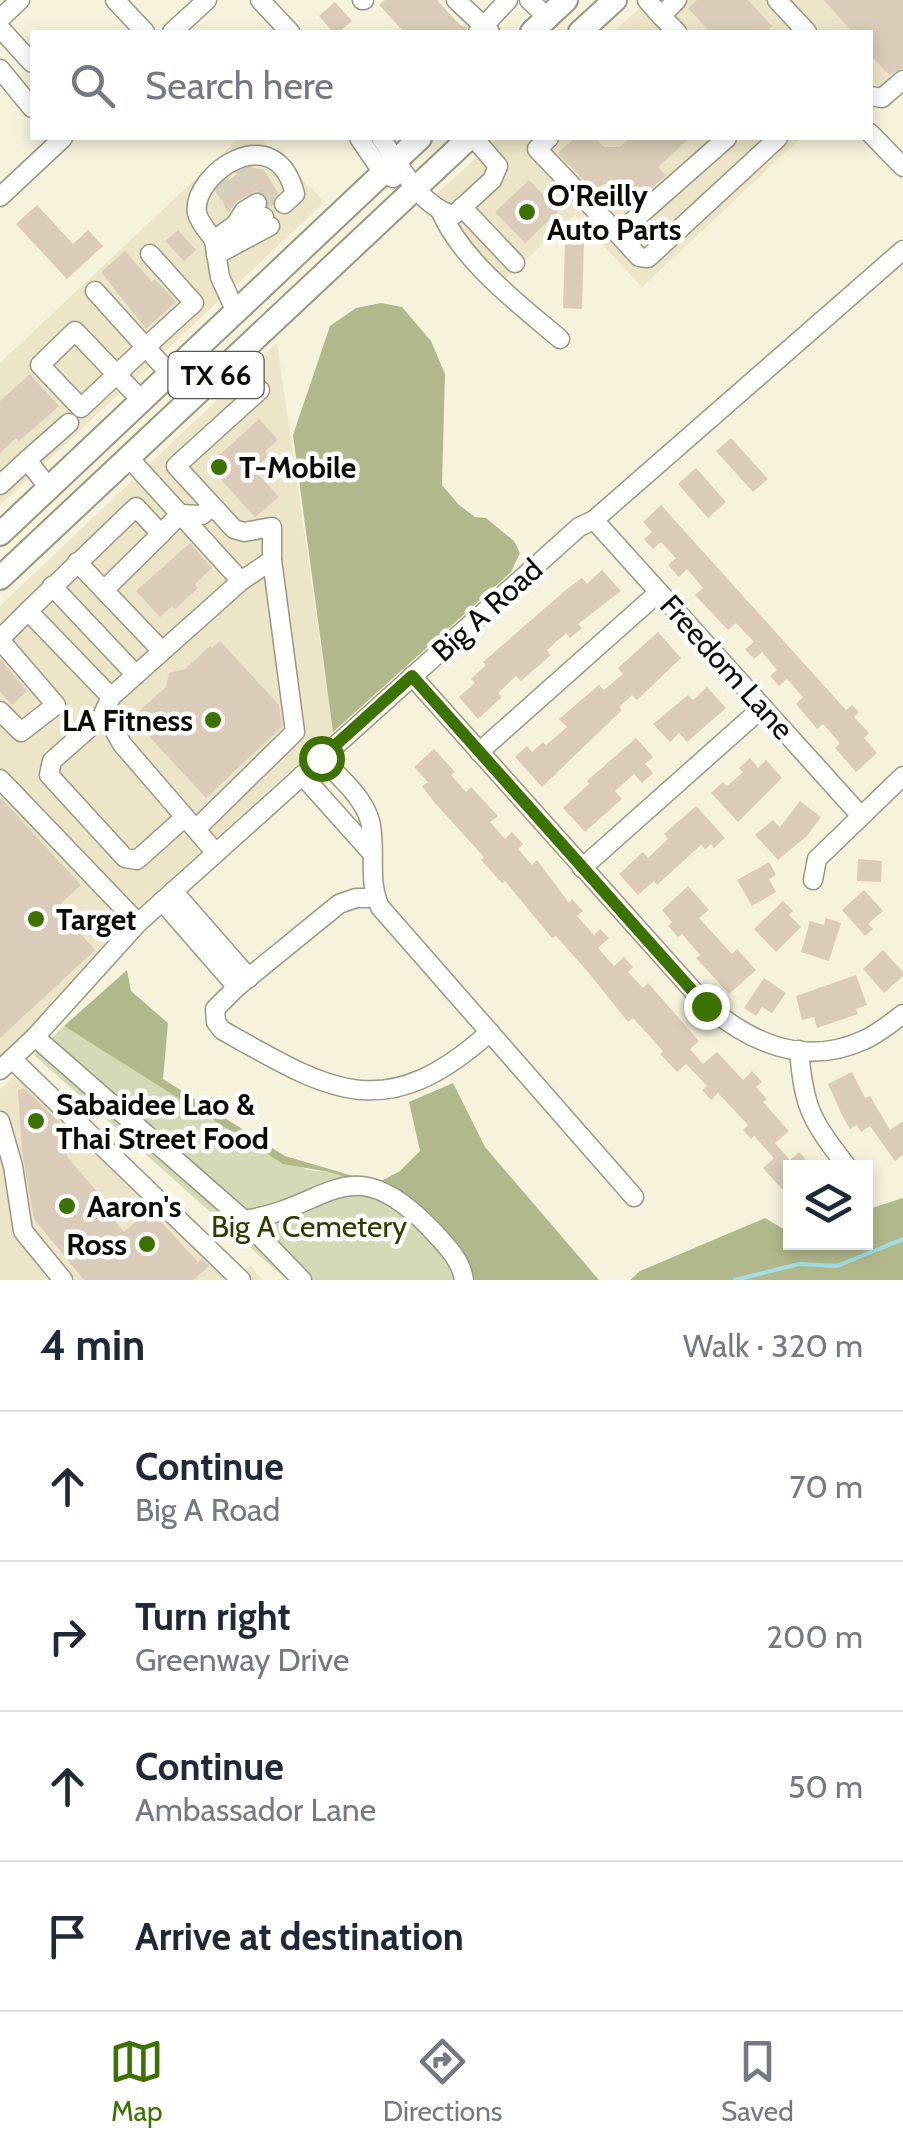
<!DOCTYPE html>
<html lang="en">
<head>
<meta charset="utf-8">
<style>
	:root { --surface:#fff; --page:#f6f6f7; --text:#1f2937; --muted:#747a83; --line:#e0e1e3; --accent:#3c7300 }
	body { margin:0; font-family:Cabin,sans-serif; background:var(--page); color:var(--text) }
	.controls { position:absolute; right:30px; bottom:30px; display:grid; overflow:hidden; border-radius:0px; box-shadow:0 5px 15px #0003 }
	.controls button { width:90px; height:90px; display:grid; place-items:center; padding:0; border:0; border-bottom:2px solid var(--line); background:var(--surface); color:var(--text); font:50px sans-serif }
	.stop { position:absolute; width:30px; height:30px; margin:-22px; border:8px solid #3c7300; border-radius:50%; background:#fff }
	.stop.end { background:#3c7300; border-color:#fff; box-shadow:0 2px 10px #0008 }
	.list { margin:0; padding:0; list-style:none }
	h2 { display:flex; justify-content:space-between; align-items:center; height:130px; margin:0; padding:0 40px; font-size:42px }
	h2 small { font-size:32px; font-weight:400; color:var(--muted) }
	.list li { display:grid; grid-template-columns:65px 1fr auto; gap:30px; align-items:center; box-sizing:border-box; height:150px; padding:0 40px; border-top:2px solid var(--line) }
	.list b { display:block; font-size:38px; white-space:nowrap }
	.list p { margin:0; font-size:32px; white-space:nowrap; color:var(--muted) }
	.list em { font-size:32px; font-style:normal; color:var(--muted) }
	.icon { flex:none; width:55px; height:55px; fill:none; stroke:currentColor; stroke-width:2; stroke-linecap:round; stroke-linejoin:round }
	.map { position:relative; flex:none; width:903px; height:1280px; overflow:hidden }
	.search { position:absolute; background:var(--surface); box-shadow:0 5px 15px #0003; left:30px; right:30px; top:30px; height:110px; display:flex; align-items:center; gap:25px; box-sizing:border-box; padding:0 35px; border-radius:0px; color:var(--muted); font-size:38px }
	.sheet { height:730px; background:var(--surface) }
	nav { display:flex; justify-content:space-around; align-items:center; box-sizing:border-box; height:140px; border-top:2px solid var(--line); background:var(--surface); font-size:28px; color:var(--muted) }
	nav a { display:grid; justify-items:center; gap:5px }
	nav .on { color:var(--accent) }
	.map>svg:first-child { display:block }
	.built { fill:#ece5c7 }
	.green { fill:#d4dab5 }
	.forest { fill:#b1b98c }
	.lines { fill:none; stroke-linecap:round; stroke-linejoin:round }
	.stream { stroke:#a3dfe5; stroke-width:4 }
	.building { fill:#daccb8 }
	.minor-tunnel { stroke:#d4d0bb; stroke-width:18; stroke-dasharray:18 9; stroke-linecap:butt }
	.minor-casing { stroke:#9b9782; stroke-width:21 }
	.major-casing { stroke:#9b9782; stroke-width:26 }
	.minor { stroke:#fff; stroke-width:18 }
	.major { stroke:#fff; stroke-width:22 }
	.route { stroke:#3c7300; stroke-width:12 }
	.poi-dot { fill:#3c7300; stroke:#fff; stroke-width:4 }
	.labels { text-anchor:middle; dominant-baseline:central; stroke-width:9; stroke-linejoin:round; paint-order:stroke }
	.shield { fill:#fff; stroke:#565550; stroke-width:2.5 }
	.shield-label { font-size:28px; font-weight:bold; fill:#0e0c05 }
	.poi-label { font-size:30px; font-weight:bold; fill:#0e0c05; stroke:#fff; text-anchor:start }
	.street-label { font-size:30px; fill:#0e0c05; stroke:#fff }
	.park-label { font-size:30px; fill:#343902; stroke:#fff }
</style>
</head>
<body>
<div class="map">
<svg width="903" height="1280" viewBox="0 0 903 1280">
	<rect width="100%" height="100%" fill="#f7f2db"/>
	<g class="built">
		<path d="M649,0H903V90L885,106H871L870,32H613Z"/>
		<path d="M239,138H260L325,202L0,505V363Z"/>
		<path d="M498,138H801L642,287L575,215L496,287L421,208Z"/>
		<path d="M277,343L333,732L141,905L28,1033L0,1059V606Z"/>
		<path d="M26,1065L244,1270L251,1266L263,1280H0V1089Z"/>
	</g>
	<path class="green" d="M64,1026L211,1116L307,1170L329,1172L393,1192L435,1220L466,1271V1280H287L34,1055Z"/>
	<g class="forest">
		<path d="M381,303L402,307L431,341L445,374L442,485L459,505L475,517L486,518L514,541L520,553L511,572L333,732L293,435L330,326L356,308Z"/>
		<path d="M127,970L131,991L168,1023L163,1079L285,1156L377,1183L400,1171L420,1151L409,1102L453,1083L485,1147L599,1280H466V1271L435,1220L393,1192L329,1172L283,1164L64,1026Z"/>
		<path d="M903,1198V1280H630L640,1271L765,1218L790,1233V1242H866V1210Z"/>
	</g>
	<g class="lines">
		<path class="stream" d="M735,1280L799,1264L837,1266L903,1239"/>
	</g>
	<g class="building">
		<path d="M385,0H437L460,25L467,27L466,32H404L379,5Z"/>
		<path d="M697,0H748L772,26L766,32H710L688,8Z"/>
		<path d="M824,0H903V68L889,75L870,54V32H852Z"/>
		<path d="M335,2L352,21L339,32H333L319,16Z"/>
		<path d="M575,138H595L604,147H620L630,138H690L658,167L666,175L636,202L620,184H604L595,192L558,153Z"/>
		<path d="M254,168L264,170L278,193L272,199V208L267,196L256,191L237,201L228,213L217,190L241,171Z"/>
		<path d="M529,180L559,211L525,243L495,212Z"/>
		<path d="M37,205L73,244L88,230L103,246L67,279L16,224Z"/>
		<path d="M178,230L196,250L184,261L165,241Z"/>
		<path d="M565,242L584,243L582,309L563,308Z"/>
		<path d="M125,251L152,282L155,279L176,302L146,329L101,272Z"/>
		<path d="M30,374L59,406L19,441L16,438L0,453V401Z"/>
		<path d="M259,419L278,440L265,451L269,455L254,470L279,497L255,517L214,472V460Z"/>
		<path d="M731,438L768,479L753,492L716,451Z"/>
		<path d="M696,468L726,502L708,518L678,484Z"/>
		<path d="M661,505L846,710L852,705L859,712L854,717L869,733L864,738L877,753L856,772L835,748L840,743L823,724L817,729L796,704L803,697L787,679L779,686L770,676L777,670L762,652L754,659L745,649L754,642L736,623L728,630L695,595L703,588L687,569L679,577L668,565L676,558L661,542L653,549L644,539L652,532L643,522Z"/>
		<path d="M190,543L212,568L195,584L198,588L175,609L172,606L160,617L136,591Z"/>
		<path d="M602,570L621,591L578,624L582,628L570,638L566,633L547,650L551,655L521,681L516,676L498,693L502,697L478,719L459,697L475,683L471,679L486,665L483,662L567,589L582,578L587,584Z"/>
		<path d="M658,632L681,658L637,700L632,695L619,707L622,710L542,787L515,757L527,746L532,752L543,742L546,745L567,727L559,719L599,685L604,690L623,674L618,668Z"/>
		<path d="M220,641L279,705L282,727L206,798L134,720L139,715L137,713L166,687L169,673L185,669L210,646L212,648Z"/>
		<path d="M0,659L27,691L12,705L0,692Z"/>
		<path d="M707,687L726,708L687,742L679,733L670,742L653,724L688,695L693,700Z"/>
		<path d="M636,738L653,757L645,764L653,773L642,783L634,774L615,791L622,799L585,832L563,808L589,784L587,781Z"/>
		<path d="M434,749L455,772L451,775L466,792L471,787L498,816L490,822L505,839L512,832L523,844L518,849L532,865L537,860L569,903L572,899L583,911L577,916L594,935L600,929L609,938L598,948L614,966L624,957L633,967L628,972L643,988L648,983L699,1041L690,1049L703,1064L717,1052L743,1080L752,1071L762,1082L756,1087L767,1099L763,1102L789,1131L775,1143L790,1160L799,1152L809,1163L804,1168H790V1198L763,1168L774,1158L754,1136L751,1139L743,1130L748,1125L718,1093L711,1100L702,1090L707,1086L686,1064L677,1072L660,1054L663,1051L633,1018L628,1022L588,972L556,936L552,938L505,881L502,883L481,860L484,857L434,802L422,786L428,782L414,767Z"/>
		<path d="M750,758L758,768L766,760L782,778L738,822L711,793L723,782L727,786L743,772L739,768Z"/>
		<path d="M0,797L81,885L61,903L74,917L69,921L95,950L0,1038Z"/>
		<path d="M800,801L821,817L807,836L778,860L755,835L773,820L780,827Z"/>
		<path d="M696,806L725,838L714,848L711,844L705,849L701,845L657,885L654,881L638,895L619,874L643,852L648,858L668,839L664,834Z"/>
		<path d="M858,859L882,861L881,882L857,881Z"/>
		<path d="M769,862L776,875L769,879L776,892L752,906L737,880Z"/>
		<path d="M688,886L709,910L699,918L732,954L737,949L756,970L729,994L696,958L700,955L682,934L678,937L668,926L672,922L662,910Z"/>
		<path d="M864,890L883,911L868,924L873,929L865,936L842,910Z"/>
		<path d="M783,901L793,911L789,915L801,927L776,952L754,929Z"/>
		<path d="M826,918L841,923L829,961L801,952L810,921L824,925Z"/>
		<path d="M883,950L903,972V976L884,993L863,969Z"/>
		<path d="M856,975L867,1005L856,1009L858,1014L817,1028L814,1017L802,1020L796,996Z"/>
		<path d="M764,978L786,993L772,1013L762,1007L756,1016L744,1008Z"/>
		<path d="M852,1072L865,1098L870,1096L890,1130L903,1121V1155L895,1161L870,1126L861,1132L857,1125L850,1129L841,1113L828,1084Z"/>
		<path d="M25,1089L66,1129L67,1157L112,1209L108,1213L124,1232L150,1210L198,1262L202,1259L209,1266L193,1280H84L34,1219L22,1151L18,1090Z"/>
	</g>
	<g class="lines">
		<g class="minor-tunnel">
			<path d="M216,192L261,165"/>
			<path d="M257,203L277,192"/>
		</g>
		<g class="minor-casing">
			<g id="minor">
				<path d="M115,0L145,32"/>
				<path d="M260,0L290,32"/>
				<path d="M362,0H364"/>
				<path d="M456,0L490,32"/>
				<path d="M529,0L548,18"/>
				<path d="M647,0L661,16L677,0"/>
				<path d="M777,0L807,32"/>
				<path d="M661,16L677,32"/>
				<path d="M0,19L20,0"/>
				<path d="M0,28L32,63"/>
				<path d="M172,32L207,0"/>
				<path d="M478,32L508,0"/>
				<path d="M0,69L32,108"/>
				<path d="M870,96L882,98L903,80"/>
				<path d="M870,133L903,167"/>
				<path d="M359,138L383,173L393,178"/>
				<path d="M381,138C399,164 421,208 454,215L492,180L498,166L474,138"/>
				<path d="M549,138L537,149L618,234L727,138"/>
				<path d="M0,197L63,138"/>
				<path d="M462,207L515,263"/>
				<path d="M441,212C462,261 520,305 560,339"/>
				<path d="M264,217L236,224L214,240C208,232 199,222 197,213C191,175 275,115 295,194L284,204"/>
				<path d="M236,224L244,211L257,203"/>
				<path d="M618,234L639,257L648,258L778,138"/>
				<path d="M214,240L220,277L236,312"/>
				<path d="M216,255L270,226"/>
				<path d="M95,291L170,374"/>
				<path d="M260,390L176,466L234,529L244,532L272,527V560"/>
				<path d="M142,401L75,331L40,365L81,408C119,372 156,337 194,303L150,254"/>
				<path d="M129,458L241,581"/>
				<path d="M0,485L27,460"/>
				<path d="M49,488L27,460L69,423"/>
				<path d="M594,520L860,815"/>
				<path d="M77,562L162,651"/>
				<path d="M52,586L136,675"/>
				<path d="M104,590L161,534"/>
				<path d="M28,611L136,507L161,534L180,514L202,515L212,506"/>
				<path d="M0,639L28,611L111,697L104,712L122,744L216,853"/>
				<path d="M0,640L56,705L21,732L0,711"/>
				<path d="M412,676L706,1005C752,1044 805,1067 864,1040C878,1034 891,1023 903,1014"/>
				<path d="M111,697L241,581L272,560L295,732L196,829"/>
				<path d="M105,714L52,761L49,775L125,858L137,860L185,817"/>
				<path d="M479,752L659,592"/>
				<path d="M321,758C338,776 363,796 370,821C377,849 367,880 380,907L634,1197"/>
				<path d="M302,775L370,851"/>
				<path d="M0,779L138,923"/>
				<path d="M582,868L763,707"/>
				<path d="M813,880L817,859L903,776"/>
				<path d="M173,891L249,978"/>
				<path d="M376,898H356L339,904L237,987L215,1009L216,1022L222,1030C330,1091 384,1127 490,1032"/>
				<path d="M162,901L237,987"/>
				<path d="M35,1037L244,1220"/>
				<path d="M799,1050C804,1110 812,1121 848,1168"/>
				<path d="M12,1059L241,1280"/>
				<path d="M0,1070L35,1037L138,923L579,527L594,520L903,250"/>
				<path d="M0,1121L13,1166L23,1231L63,1280"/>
				<path d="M302,1280L244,1220C329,1208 349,1145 430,1228C444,1243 461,1259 464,1280"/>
			</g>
		</g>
		<g class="major-casing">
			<g id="major">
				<path d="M532,32L566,0"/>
				<path d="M580,32L615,0"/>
				<path d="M0,534L420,138"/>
				<path d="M0,578L469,138"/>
			</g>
		</g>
		<use href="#minor" class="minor"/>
		<use href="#major" class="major"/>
	</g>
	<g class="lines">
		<path class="route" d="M321,758L412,676L706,1006"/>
	</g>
	<g class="poi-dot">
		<circle cx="527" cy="212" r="10"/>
		<circle cx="219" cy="467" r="10"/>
		<circle cx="213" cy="720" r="10"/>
		<circle cx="36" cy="919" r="10"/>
		<circle cx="36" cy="1121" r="10"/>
		<circle cx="67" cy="1206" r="10"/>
		<circle cx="147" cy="1244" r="10"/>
	</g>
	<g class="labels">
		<rect class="shield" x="168.5" y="352" width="95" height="46" rx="8"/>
		<g class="shield-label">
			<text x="216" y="375">TX 66</text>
		</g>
		<g class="poi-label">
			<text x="547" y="195">O'Reilly<tspan x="547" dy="34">Auto Parts</tspan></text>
			<text x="239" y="467">T-Mobile</text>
			<text x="193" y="720" text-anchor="end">LA Fitness</text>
			<text x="56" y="919">Target</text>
			<text x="56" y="1104">Sabaidee Lao &amp;<tspan x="56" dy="34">Thai Street Food</tspan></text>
			<text x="87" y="1206">Aaron's</text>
			<text x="127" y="1244" text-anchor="end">Ross</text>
		</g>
		<g class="street-label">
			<text transform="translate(487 610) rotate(-42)">Big A Road</text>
			<text transform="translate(727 667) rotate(48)">Freedom Lane</text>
		</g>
		<g class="park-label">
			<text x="309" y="1226">Big A Cemetery</text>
		</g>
	</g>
</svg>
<div class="controls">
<button><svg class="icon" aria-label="layers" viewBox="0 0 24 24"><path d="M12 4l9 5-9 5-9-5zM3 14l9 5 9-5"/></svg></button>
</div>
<div class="stop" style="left:321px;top:758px"></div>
<div class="stop end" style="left:706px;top:1006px"></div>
<div class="search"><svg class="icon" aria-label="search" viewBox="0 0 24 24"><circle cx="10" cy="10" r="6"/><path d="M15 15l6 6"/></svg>Search here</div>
</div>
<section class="sheet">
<h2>4 min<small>Walk · 320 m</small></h2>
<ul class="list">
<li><svg class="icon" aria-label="ahead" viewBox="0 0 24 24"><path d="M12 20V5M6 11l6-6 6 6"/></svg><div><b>Continue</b><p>Big A Road</p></div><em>70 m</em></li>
<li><svg class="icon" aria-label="right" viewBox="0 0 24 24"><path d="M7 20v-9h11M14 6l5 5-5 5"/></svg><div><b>Turn right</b><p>Greenway Drive</p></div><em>200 m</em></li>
<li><svg class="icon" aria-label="ahead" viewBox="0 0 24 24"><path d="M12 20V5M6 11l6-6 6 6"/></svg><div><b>Continue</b><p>Ambassador Lane</p></div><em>50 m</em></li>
<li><svg class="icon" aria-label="arrive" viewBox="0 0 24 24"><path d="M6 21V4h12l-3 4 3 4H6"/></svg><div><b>Arrive at destination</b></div></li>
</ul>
</section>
<nav>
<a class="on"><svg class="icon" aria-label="map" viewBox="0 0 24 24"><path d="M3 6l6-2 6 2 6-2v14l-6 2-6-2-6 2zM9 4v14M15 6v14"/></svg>Map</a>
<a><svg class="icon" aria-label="directions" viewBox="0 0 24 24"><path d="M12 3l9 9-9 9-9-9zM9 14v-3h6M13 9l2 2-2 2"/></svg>Directions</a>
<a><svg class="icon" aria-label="saved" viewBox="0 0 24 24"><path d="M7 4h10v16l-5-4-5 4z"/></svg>Saved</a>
</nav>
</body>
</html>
